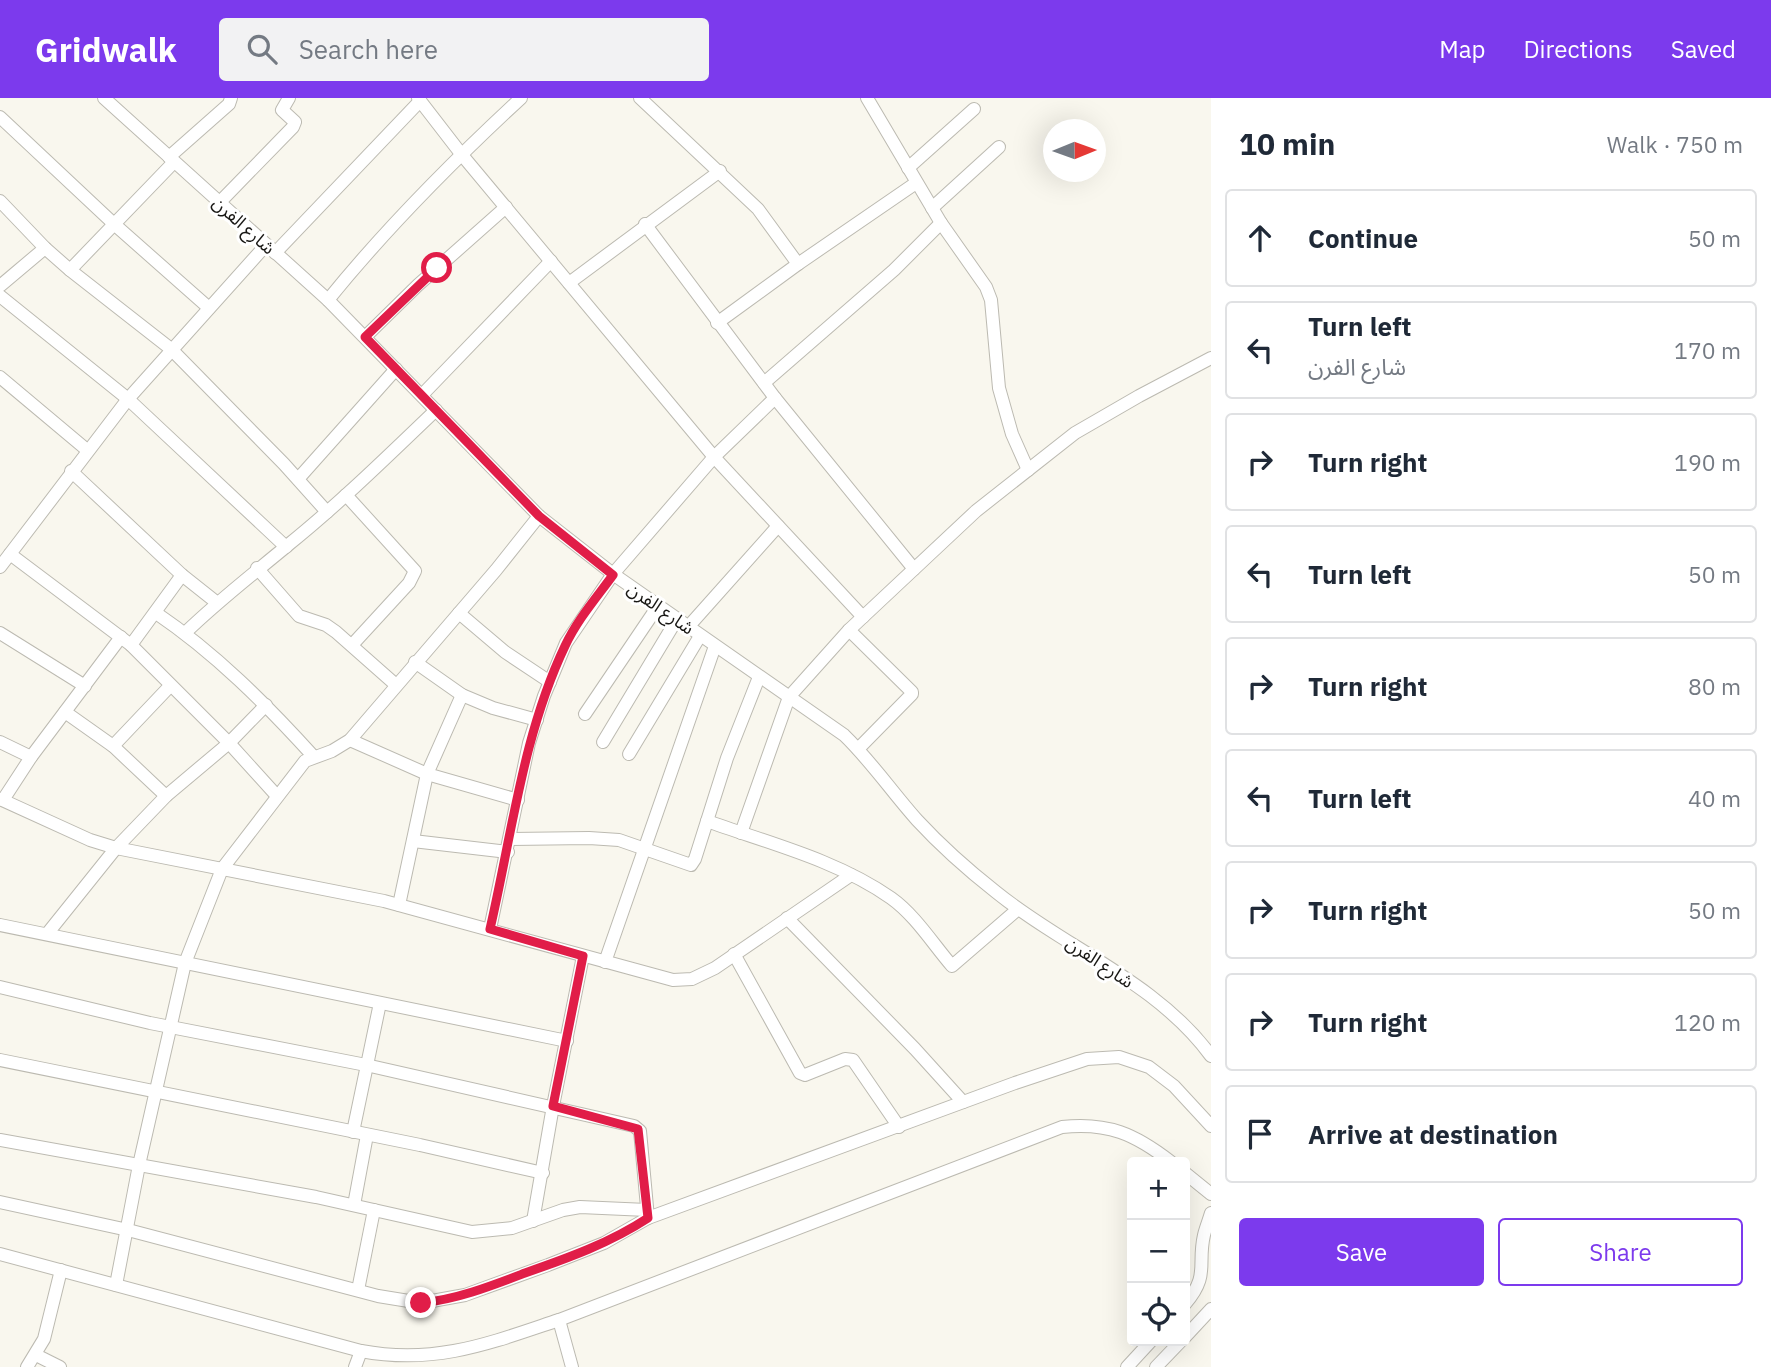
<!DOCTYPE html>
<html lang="en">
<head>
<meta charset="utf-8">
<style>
	:root { --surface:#fff; --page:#f2f2f3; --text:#1f2937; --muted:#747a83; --line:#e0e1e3; --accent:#7c3aed }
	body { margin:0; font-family:"IBM Plex Sans","Noto Sans Arabic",sans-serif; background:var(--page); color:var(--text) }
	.controls { position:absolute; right:21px; bottom:21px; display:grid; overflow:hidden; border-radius:7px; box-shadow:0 7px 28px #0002 }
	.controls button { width:63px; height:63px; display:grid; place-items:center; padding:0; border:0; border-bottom:2px solid var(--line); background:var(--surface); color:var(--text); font:35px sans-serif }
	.compass { position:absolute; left:1043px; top:21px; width:63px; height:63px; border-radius:50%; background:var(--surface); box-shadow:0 7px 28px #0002; rotate:89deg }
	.stop { position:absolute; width:21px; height:21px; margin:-16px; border:5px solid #e11d48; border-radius:50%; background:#fff }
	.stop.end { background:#e11d48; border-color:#fff; box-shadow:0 2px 7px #0008 }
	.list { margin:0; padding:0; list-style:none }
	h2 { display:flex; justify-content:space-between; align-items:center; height:91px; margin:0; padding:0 28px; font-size:30px }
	h2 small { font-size:23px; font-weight:400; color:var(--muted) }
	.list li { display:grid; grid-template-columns:46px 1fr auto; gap:21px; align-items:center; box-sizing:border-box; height:98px; margin:0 14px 14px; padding:0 14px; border:2px solid var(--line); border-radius:7px }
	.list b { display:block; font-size:26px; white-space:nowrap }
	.list p { margin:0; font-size:23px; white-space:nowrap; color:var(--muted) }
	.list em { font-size:23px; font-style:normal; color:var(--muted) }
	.actions { display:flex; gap:14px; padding:21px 28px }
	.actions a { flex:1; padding:16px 0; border:2px solid var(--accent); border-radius:7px; text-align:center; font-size:24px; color:var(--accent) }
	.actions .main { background:var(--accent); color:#fff }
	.icon { flex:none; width:38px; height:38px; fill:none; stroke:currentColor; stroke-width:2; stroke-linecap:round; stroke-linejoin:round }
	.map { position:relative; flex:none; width:1211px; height:1269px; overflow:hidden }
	header { display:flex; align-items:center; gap:42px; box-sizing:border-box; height:98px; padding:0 35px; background:var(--accent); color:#fff }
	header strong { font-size:33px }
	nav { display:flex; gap:38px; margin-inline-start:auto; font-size:24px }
	.search { width:490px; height:63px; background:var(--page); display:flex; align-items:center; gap:18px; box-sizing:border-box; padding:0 24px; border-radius:7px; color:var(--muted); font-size:26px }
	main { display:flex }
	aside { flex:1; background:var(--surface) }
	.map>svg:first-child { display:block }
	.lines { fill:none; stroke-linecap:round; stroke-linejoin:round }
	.street-casing { stroke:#bcbab1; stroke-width:14 }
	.street { stroke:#fff; stroke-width:12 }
	.route { stroke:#e11d48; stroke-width:9 }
	.labels { text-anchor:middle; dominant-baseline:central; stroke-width:6; stroke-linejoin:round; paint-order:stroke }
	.street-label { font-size:18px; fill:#181714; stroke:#fff }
</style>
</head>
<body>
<header>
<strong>Gridwalk</strong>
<div class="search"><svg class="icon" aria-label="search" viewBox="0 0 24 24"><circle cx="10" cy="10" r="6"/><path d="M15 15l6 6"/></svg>Search here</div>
<nav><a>Map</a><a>Directions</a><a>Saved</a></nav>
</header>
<main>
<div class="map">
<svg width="1211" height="1269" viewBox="0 0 1211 1269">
	<rect width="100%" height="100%" fill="#f9f7ee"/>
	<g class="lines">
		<g class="street-casing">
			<g id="street">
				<path d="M104,0L328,202L539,418L613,476L844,637C871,663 892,694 917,722C941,748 968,772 996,794C1065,850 1157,884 1211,958"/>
				<path d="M418,0L462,57L714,359L863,519"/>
				<path d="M640,0L758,111L798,166"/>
				<path d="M867,0L941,125L986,189L991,202L999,290L1012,336L1028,372"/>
				<path d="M0,19L114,126L209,210"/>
				<path d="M169,59L229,6L231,0"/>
				<path d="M908,70L974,11"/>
				<path d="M0,103L45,150L70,172L171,251L284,366L327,414"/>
				<path d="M219,105L293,29L295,24L282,12L289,0"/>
				<path d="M932,110L999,49"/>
				<path d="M645,126L775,300L914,471"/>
				<path d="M275,155L420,3"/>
				<path d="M70,172L174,64"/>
				<path d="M569,185L720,73"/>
				<path d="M0,188L45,150"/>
				<path d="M0,198L128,301L286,449"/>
				<path d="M328,202C387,129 453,63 521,0"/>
				<path d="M717,225L798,166L916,85"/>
				<path d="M365,239L418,187L506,109"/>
				<path d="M0,279L87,352"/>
				<path d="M764,285L894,172L941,125"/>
				<path d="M422,297L551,163"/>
				<path d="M71,373L182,477L216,504"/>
				<path d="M298,381L396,271"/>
				<path d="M346,397L415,473L409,485L352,547"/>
				<path d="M10,456L131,547L229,645L277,698"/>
				<path d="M0,469L128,301L266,147"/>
				<path d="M257,470L299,518L326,527L336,534L396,587"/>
				<path d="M156,515C215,555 266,606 314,659"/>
				<path d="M459,515L505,554L550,584"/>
				<path d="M688,529L778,428"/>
				<path d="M849,532L912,594V596L858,651"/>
				<path d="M0,535L85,588"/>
				<path d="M185,535C219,502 252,477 288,447C340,405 388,358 436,312"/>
				<path d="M131,547L182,477"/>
				<path d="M415,564L462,597L493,610L537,622"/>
				<path d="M65,614L113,648L166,698"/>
				<path d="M585,616L658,508"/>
				<path d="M350,642L427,676L518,702"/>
				<path d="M0,644L31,659"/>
				<path d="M603,644L677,521"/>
				<path d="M113,648L170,588"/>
				<path d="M629,656L700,538"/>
				<path d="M0,701L90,742L116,750L384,803L673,882L692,881L715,870L851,777"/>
				<path d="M3,702L31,659L121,539"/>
				<path d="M707,723C768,745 837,762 891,800C915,817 933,846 952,868L1018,811"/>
				<path d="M741,735L789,599L849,532L976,413L1075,335L1139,298L1211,260"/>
				<path d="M511,741L589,740L619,742L691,767L695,761L727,660L759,579"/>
				<path d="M413,743L508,754"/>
				<path d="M399,807L427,676L462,597"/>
				<path d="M787,820L915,951L963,1004"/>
				<path d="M0,827L567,943"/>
				<path d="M490,831L529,645L544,598L566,545L613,476L714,359L775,300"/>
				<path d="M47,836L116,750L166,698L229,645L266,607"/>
				<path d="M734,856L800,975L805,977L845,961L853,962L899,1029"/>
				<path d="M605,864L715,548"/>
				<path d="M0,889L150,925L366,967L634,1028L640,1033L648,1120"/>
				<path d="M0,962L420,1047L543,1075"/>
				<path d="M353,1034L380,905"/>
				<path d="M0,1042L316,1099L472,1134L512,1130L563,1112L580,1109L647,1112"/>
				<path d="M1185,1075L1211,1096"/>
				<path d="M0,1104L128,1132L378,1198L421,1205L465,1197L548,1167L604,1145L648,1120L1015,985L1087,961L1119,959L1149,969L1174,988L1211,1028"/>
				<path d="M354,1107L367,1037"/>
				<path d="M533,1123L553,1008L583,858"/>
				<path d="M0,1156L361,1253C436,1267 490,1245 559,1222L1062,1029C1108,1024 1135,1036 1171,1064"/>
				<path d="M116,1187L139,1067L185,865L222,771L305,663L332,653L350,642L496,472L539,418"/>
				<path d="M358,1192L374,1112"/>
				<path d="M1185,1206C1210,1177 1197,1167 1204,1137C1206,1129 1209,1122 1211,1115"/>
				<path d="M559,1222L572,1269"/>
				<path d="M1185,1239L1211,1211"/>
				<path d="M36,1257L60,1269"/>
				<path d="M27,1269L44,1241L61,1172"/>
				<path d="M355,1269L361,1253"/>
				<path d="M1127,1269L1151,1243"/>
				<path d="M1156,1269L1181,1243"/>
			</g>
		</g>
		<use href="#street" class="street"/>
	</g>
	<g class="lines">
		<path class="route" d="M421,1205C458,1201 491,1188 525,1175C568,1160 610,1145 648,1120L638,1031L553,1008L583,858L490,831C512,736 523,636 565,548C577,522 597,499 613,477L539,418L365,239L437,170"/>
	</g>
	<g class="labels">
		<g class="street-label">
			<text transform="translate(244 127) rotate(42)">شارع الفرن</text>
			<text transform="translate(661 510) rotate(35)">شارع الفرن</text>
			<text transform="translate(1100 864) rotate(34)">شارع الفرن</text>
		</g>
	</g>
</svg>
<div class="controls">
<button>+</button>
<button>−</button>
<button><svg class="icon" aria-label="locate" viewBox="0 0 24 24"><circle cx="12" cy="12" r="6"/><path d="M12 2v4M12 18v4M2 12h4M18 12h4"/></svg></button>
</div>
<svg class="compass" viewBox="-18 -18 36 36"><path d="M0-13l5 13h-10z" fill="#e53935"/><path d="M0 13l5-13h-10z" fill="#747a83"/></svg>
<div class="stop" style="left:437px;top:170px"></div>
<div class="stop end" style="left:421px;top:1205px"></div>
</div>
<aside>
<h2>10 min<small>Walk · 750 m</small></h2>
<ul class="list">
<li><svg class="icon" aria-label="ahead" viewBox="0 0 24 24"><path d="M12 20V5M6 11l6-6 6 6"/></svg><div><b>Continue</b></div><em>50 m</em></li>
<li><svg class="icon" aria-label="left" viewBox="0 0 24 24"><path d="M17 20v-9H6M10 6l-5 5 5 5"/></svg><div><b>Turn left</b><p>شارع الفرن</p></div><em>170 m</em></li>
<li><svg class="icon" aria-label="right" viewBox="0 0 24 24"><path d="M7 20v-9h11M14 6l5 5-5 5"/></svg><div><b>Turn right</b></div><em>190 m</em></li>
<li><svg class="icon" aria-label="left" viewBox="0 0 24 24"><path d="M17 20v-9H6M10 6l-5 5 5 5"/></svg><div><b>Turn left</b></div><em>50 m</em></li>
<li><svg class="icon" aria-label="right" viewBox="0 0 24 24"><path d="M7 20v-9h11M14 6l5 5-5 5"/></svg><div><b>Turn right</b></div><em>80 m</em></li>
<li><svg class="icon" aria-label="left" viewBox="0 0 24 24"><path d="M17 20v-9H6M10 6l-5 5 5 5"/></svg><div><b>Turn left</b></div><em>40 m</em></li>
<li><svg class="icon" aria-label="right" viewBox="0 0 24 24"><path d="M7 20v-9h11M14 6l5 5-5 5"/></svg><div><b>Turn right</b></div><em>50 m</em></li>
<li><svg class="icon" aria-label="right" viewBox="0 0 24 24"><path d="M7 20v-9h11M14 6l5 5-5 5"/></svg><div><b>Turn right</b></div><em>120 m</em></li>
<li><svg class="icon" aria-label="arrive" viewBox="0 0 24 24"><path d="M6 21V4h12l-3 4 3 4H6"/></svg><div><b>Arrive at destination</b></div></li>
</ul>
<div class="actions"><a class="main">Save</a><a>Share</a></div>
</aside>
</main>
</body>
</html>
